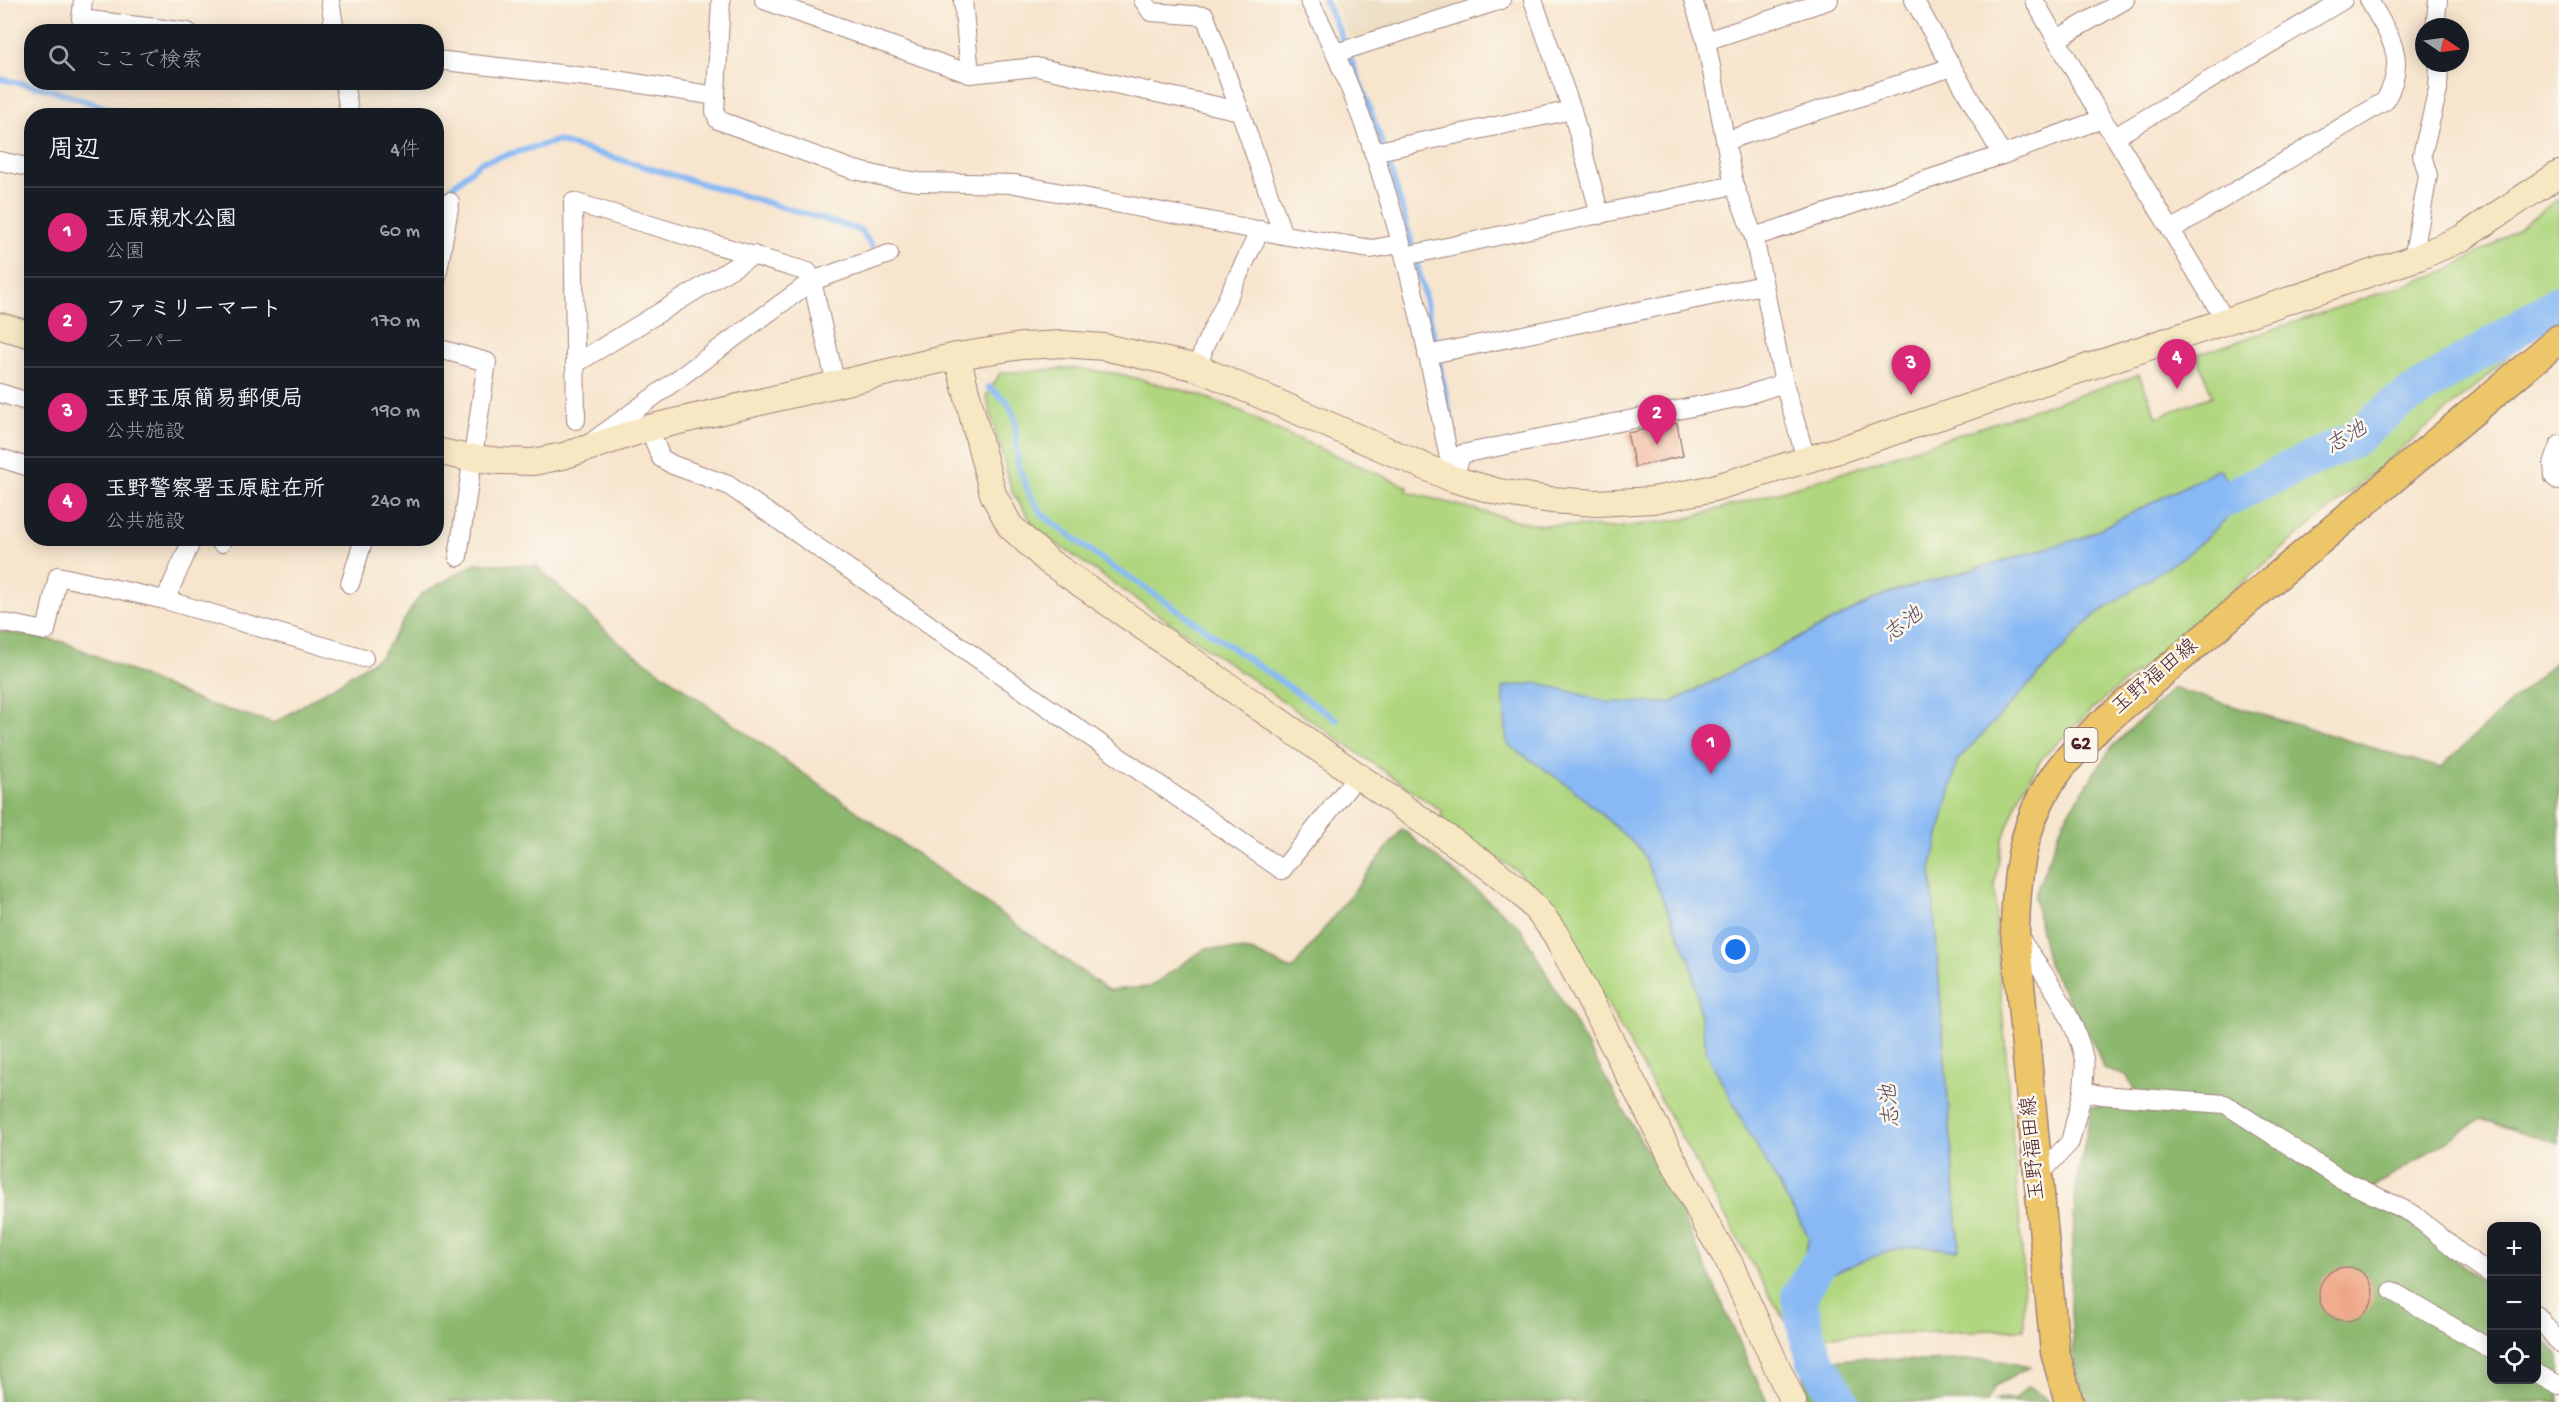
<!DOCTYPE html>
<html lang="ja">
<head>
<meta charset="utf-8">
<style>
	:root { --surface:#171b24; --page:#242831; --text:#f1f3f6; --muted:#9ea1a6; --line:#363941; --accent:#db2777 }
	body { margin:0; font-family:"Gochi Hand","Klee One",sans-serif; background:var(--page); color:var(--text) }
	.controls { position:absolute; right:18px; bottom:18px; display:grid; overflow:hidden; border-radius:12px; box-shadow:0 3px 15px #0003 }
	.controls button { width:54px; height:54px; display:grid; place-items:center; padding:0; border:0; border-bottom:2px solid var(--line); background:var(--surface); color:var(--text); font:30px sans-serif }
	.compass { position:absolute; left:2415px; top:18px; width:54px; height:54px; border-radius:50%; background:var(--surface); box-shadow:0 3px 15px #0003; rotate:103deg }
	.you { position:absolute; left:1736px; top:950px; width:21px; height:21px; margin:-15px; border:4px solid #fff; border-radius:50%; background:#1a73e8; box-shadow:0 0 0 9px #1a73e833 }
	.badge { display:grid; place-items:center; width:39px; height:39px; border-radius:50%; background:var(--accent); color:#fff; font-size:20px; font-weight:700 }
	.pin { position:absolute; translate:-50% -50px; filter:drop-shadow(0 2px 3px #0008) }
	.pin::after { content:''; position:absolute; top:32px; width:21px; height:18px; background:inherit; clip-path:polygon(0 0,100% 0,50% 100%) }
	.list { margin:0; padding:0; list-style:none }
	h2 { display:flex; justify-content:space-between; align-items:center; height:78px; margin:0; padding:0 24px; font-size:26px }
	h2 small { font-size:20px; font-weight:400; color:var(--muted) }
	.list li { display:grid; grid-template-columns:39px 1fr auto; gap:18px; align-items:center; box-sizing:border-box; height:90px; padding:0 24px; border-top:2px solid var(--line) }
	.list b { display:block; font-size:22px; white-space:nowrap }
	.list p { margin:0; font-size:20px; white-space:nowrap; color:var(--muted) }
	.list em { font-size:20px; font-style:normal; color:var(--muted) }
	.icon { flex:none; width:33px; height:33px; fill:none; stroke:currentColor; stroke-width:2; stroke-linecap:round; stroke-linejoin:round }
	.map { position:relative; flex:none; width:2559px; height:1402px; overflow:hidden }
	.search { position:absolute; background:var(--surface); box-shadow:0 3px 15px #0003; left:24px; top:24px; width:420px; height:66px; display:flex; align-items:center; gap:15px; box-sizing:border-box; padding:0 21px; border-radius:24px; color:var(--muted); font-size:22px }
	.panel { position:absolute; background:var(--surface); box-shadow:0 3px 15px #0003; left:24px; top:108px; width:420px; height:438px; border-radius:24px }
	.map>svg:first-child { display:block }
	.built { fill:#e9d9ba }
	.green { fill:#b0d780; stroke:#7d7b56; stroke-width:1.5 }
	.forest { fill:#8cb86e; stroke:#6b6c4c; stroke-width:1.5 }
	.water { fill:#88b9f4; stroke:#696c90; stroke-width:1.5 }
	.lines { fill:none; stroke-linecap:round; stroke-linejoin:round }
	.stream { stroke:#88b9f4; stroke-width:6 }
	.river { stroke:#88b9f4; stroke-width:36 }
	.building { fill:#efa686 }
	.street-casing { stroke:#a0827c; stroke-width:20 }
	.secondary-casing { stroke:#a0827c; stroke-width:28 }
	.primary-casing { stroke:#a0827c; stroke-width:31 }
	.street { stroke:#fff; stroke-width:18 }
	.secondary { stroke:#f7e8c3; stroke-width:26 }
	.primary { stroke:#ecc669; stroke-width:28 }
	.labels { text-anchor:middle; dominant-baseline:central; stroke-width:5; stroke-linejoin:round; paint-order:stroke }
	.shield { fill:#fbf7ec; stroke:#7f6065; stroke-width:1.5 }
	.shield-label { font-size:20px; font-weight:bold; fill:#4a1f2b }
	.street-label { font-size:21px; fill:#4a1f2b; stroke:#fbf7ec }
	.water-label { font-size:22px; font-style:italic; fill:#5d4d67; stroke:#fbf7ec }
</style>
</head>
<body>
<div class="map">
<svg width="2559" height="1402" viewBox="0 0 2559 1402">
	<rect width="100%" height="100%" fill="#fbf7ec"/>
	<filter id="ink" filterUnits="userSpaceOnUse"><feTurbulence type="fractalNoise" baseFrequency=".0167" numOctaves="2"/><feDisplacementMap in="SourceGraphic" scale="12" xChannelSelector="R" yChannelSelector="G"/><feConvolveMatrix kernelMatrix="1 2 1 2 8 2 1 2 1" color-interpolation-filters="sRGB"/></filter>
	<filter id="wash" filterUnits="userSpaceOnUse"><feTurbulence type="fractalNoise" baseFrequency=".008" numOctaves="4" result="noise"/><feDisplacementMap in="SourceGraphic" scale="24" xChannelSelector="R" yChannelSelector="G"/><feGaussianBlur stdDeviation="1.35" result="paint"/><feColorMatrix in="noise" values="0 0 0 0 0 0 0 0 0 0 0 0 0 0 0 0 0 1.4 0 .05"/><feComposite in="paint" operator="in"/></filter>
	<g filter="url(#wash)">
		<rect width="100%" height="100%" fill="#f7e5ce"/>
		<path class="built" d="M1333,0H1480L1352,42Z"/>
		<path class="green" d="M2559,199V311L2548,317L2484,379L2088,713L2042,758L2019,796L2002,841L1995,881L1996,932L2023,1264L2024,1329L1796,1337L1770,1296L1555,910L1517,871L1439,819L1443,812L1038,531L1012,492L986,396L1000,373L1071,368L1120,374L1193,393L1230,406L1271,427L1408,487L1407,492L1530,524L1616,528L1685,519L1829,477L2139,375L2157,417L2212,396L2197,355L2446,271L2499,241Z"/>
		<g class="forest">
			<path d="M477,563L536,566L617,641L1108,990L1149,987L1206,948L1251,951L1292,970L1402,829L1520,927L1677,1204L1767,1402H0V631L64,642L204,703L275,723L381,656L421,594Z"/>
			<path d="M2559,658V1144L2481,1119L2359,1197L2411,1222L2491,1290L2492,1380H2536L2537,1330L2559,1355V1402H2086L2074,1363L2070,1294L2076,1187L2092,1106L2142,1105L2127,1076L2103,1069L2097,1050L2048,964L2034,897L2063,822L2111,748L2173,688L2440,768Z"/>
			<path d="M1861,1358L1922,1361L1992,1359L2030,1367L1995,1386L1987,1402H1809L1801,1364Z"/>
			<path d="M2028,1386L2044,1397L2048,1402H1993L2004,1398L2015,1400Z"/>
		</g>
		<path class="water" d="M2219,469L2244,503L2191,551L2094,616L1957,761L1931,869L1959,1249C1946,1253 1934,1245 1921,1246C1882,1249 1848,1267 1814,1284L1810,1295L1794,1301L1809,1237L1747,1130L1707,1053L1691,963L1641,850L1572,788L1507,744L1503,687L1539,683L1608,702L1670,703L1883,595L2082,538Z"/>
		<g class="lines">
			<g class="stream">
				<path d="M1324,0C1340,28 1350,58 1362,88C1406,202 1432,322 1455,441"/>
				<path d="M0,79L45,88L132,116"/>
				<path d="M436,197L439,198L481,162L557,141L860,230L872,246"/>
				<path d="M988,387L1007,401L1015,419L1018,465L1030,496L1043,515L1112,567L1134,580L1337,720"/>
			</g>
			<g class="river">
				<path d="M2194,514L2354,439L2396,404L2559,303"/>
				<path d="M1823,1257L1799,1296L1806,1332L1815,1360L1842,1402"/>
			</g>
		</g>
		<g id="blocks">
			<g class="building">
				<path d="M1677,423L1683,456L1635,467L1627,433Z"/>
				<circle cx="2346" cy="1294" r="27"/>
			</g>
		</g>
	</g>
	<g filter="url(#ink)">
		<use href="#blocks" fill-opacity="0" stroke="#a0827c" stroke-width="1.5"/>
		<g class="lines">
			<g class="street-casing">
				<g id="street">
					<path d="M83,0L81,19L188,32"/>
					<path d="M330,0L335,32"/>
					<path d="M721,0L715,111L718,120L851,169L884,177L919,182L1015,184L1283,235L1371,249L1400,244"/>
					<path d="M764,0L970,74L1036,67L1240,111L1283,235"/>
					<path d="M963,0L970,74"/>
					<path d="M1143,0L1151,12L1205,16L1240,111"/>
					<path d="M1309,0C1387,145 1422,320 1453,479"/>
					<path d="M1533,0L1572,110L1600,215"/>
					<path d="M1693,0L1706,41L1734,185L1754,237L1784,383L1806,459"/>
					<path d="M1914,0L2002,155"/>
					<path d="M2034,0L2102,119L2115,137L2225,320"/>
					<path d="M2435,27L2438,0"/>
					<path d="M2057,39L2125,0"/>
					<path d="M1706,41L1829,0"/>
					<path d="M1336,53L1501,0"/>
					<path d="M436,60L622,81L716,96"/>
					<path d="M344,82L350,116"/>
					<path d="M2115,137L2343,0"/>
					<path d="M1725,141L1952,67"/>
					<path d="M1373,152L1572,110"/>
					<path d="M0,161L32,168"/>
					<path d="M2171,230L2385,101C2409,58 2390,38 2369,0"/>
					<path d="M1754,237L2002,155L2102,119"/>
					<path d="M1405,256L1734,185"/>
					<path d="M2413,259L2428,175L2422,155L2438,90L2439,63"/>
					<path d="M436,282L450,202"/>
					<path d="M436,348L487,362L458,557"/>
					<path d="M1427,355L1763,285"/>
					<path d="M575,364L754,255"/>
					<path d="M1198,368L1204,347L1260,230"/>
					<path d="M0,393L32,403"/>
					<path d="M576,420L573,202L808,272L812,281L836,385"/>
					<path d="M649,428L661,458L673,465L728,485L1282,870L1358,775"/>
					<path d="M593,441L812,281L889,254"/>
					<path d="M2559,445L2553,464L2554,477L2559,481"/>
					<path d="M0,458L32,468"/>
					<path d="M1453,478L1462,454L1741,397L1784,383"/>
					<path d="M221,543L222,538"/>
					<path d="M350,584L364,538"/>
					<path d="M165,600L193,538"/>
					<path d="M0,622L46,631L58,576L165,600L364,658"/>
					<path d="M2018,936C2043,972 2075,1015 2084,1059C2086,1069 2083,1081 2083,1091"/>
					<path d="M2038,1176L2070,1142L2083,1091L2101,1095L2225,1104L2339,1178L2413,1214L2460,1253L2492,1275"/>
					<path d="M2392,1291L2492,1350"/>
					<path d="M2536,1314L2559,1343"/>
					<path d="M2536,1373L2559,1385"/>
				</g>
			</g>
			<g class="secondary-casing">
				<g id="secondary">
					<path d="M0,326L32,335"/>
					<path d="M957,356L993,494L1010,526L1048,561L1485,864C1515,886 1535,904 1556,935L1710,1231L1729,1262L1793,1402"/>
					<path d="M436,451L464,457L500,461L533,462L563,456L649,428L957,356L1022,346L1063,344L1104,347L1198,368L1453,479L1499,492L1551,500L1597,503L1653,500L1710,489L1845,448L2419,257L2462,238L2559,174"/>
				</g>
			</g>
			<g class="primary-casing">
				<path id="primary" d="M2069,1402L2055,1352L2015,932C2016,872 2023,815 2062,766C2073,753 2085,741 2097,728L2559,339"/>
			</g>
			<use href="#street" class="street"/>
			<use href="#secondary" class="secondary"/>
			<use href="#primary" class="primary"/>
		</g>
	</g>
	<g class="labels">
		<rect class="shield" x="2064.5" y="728" width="33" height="34" rx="4.5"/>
		<g class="shield-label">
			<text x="2081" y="745">62</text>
		</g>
		<g class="street-label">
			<text transform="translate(2156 678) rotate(-40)">玉野福田線</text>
			<text transform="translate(2035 1148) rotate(-95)">玉野福田線</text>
		</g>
		<g class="water-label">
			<text transform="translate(2347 439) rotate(-31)">志池</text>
			<text transform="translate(1904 626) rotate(-38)">志池</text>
			<text transform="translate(1892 1106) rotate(-95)">志池</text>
		</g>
	</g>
</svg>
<div class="controls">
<button>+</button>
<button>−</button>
<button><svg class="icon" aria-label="locate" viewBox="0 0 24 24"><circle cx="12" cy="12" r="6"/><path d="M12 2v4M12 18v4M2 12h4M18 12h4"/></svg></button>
</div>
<svg class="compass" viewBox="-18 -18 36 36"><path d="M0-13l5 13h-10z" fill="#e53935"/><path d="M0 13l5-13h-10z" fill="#9ea1a6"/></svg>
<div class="you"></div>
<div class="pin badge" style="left:1711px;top:774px">1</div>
<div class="pin badge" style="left:1657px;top:445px">2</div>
<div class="pin badge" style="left:1911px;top:395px">3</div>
<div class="pin badge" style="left:2177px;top:389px">4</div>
<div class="search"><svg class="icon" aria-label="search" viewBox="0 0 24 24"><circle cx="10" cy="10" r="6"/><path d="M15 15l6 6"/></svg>ここで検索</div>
<section class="panel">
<h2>周辺<small>4件</small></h2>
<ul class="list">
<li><span class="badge">1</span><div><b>玉原親水公園</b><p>公園</p></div><em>60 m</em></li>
<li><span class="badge">2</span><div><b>ファミリーマート</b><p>スーパー</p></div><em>170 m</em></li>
<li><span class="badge">3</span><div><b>玉野玉原簡易郵便局</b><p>公共施設</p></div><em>190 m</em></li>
<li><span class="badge">4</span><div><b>玉野警察署玉原駐在所</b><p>公共施設</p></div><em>240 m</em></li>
</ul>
</section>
</div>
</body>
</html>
